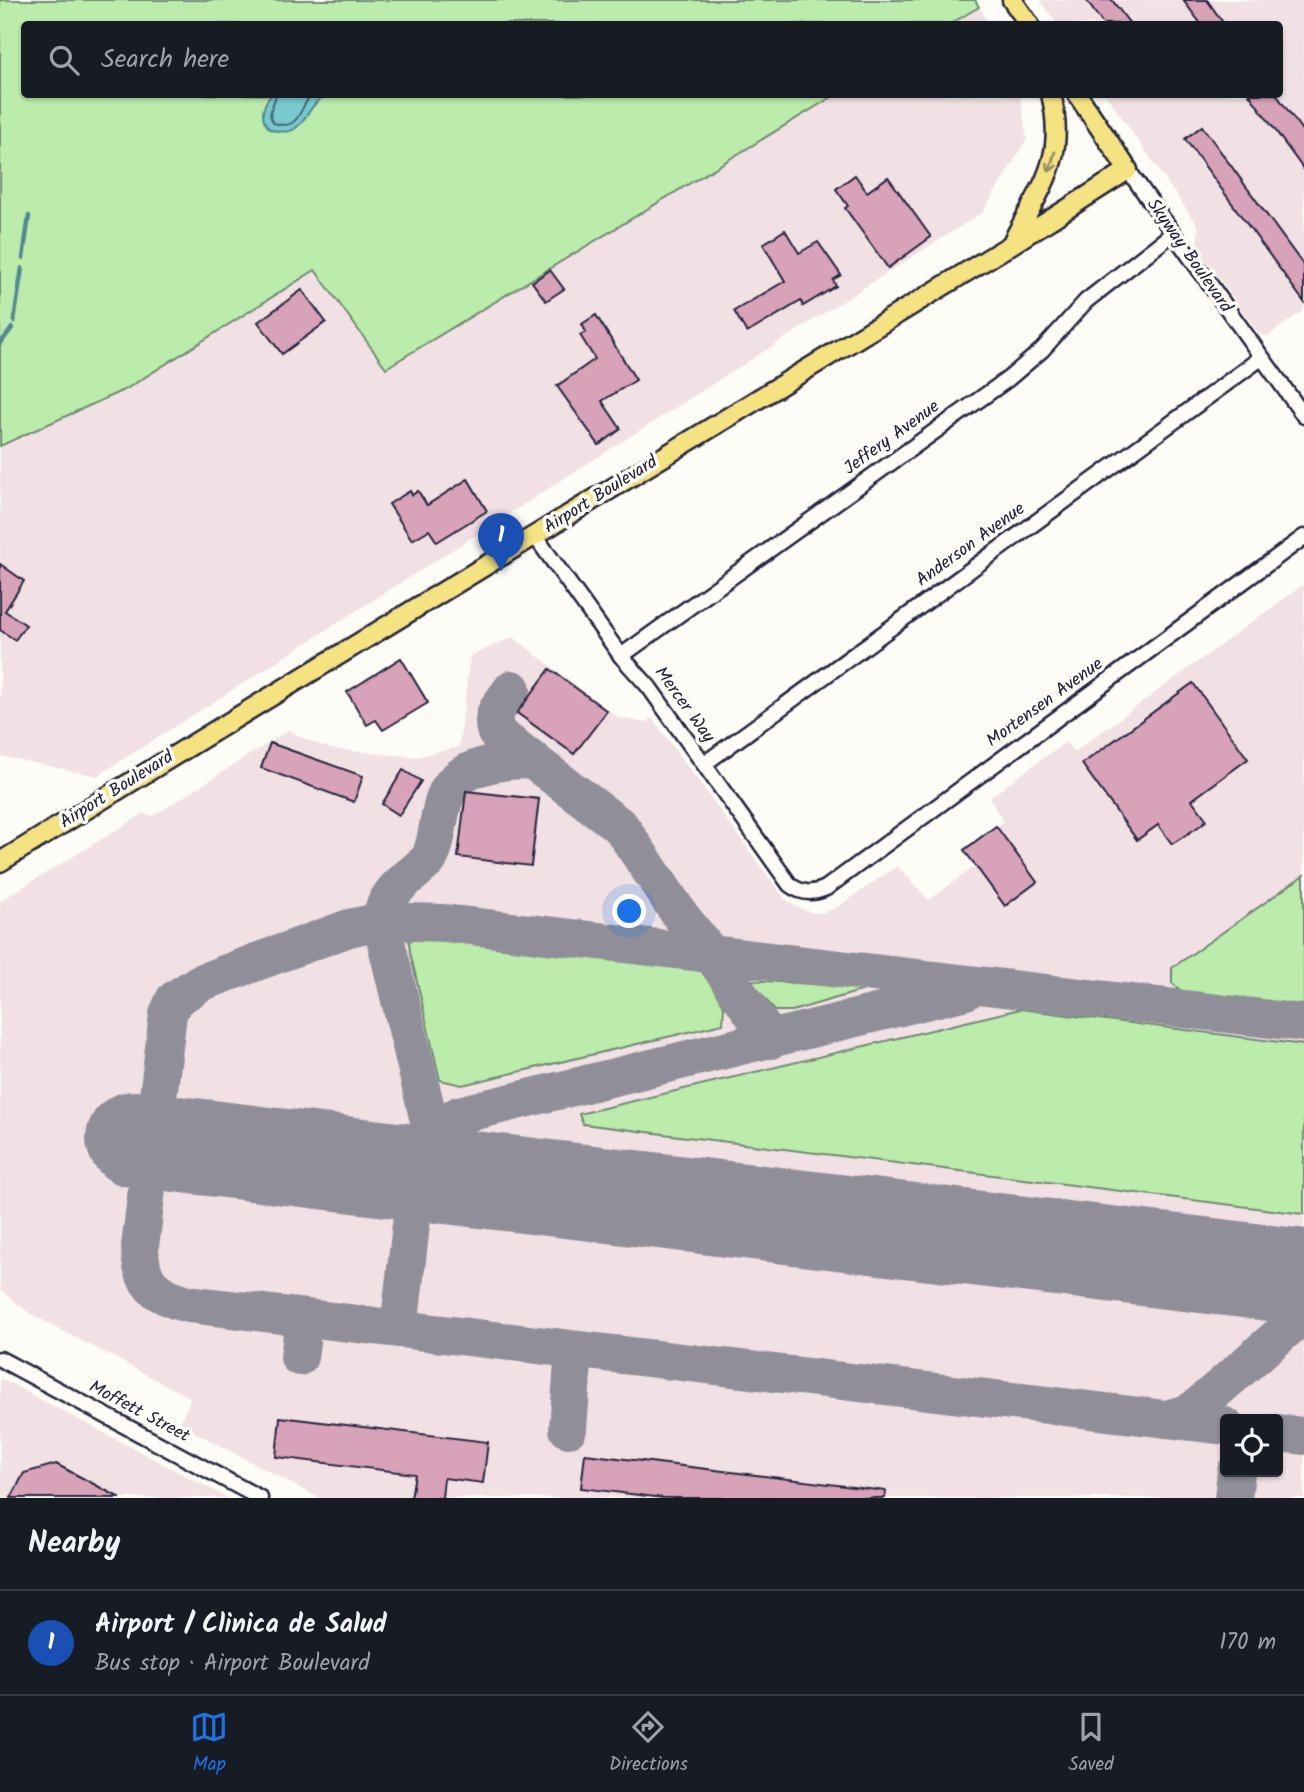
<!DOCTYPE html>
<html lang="en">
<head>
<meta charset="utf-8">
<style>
	:root { --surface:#171b24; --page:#242831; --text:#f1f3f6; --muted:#9ea1a6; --line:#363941; --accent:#1a73e8 }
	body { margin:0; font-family:Kalam,sans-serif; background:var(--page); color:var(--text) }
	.controls { position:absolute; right:21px; bottom:21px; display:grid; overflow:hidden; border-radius:7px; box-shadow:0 2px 5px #0004 }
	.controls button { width:63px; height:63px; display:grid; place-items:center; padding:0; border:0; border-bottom:2px solid var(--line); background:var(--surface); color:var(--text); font:35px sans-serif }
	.you { position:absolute; left:630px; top:912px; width:24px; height:24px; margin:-18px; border:5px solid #fff; border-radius:50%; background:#1a73e8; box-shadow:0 0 0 10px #1a73e833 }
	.badge { display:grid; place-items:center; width:46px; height:46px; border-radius:50%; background:var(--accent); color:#fff; font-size:23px; font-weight:700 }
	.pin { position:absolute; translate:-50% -58px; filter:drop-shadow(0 2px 4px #0008) }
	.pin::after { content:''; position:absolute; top:37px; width:24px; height:21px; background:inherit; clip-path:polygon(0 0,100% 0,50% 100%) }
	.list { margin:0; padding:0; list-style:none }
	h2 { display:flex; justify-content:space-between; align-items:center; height:91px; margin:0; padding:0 28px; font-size:30px }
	h2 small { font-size:23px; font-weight:400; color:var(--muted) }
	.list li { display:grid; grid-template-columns:46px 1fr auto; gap:21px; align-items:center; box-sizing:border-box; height:105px; padding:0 28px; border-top:2px solid var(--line) }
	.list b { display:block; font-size:26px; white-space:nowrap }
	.list p { margin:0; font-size:23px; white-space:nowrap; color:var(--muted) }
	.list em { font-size:23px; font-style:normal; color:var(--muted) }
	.icon { flex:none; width:38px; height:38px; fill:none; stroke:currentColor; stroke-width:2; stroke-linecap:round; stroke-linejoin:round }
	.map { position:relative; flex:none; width:1304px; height:1498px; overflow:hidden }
	.search { position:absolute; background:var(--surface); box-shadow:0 2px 5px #0004; left:21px; right:21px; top:21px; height:77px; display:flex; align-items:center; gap:18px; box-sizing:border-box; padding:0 24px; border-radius:7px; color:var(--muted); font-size:26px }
	.sheet { height:196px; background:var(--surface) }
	nav { display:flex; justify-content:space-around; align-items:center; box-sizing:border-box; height:98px; border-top:2px solid var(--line); background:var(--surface); font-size:19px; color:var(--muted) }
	nav a { display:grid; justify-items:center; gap:4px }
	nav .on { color:var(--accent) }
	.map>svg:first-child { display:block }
	.built { fill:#f2e1e4; fill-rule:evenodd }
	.green { fill:#bcecab; stroke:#6f8773; stroke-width:2 }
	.water { fill:#79cad0; stroke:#568794; stroke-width:2 }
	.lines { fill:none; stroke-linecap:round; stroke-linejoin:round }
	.shore { stroke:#456577; stroke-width:2 }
	.stream { stroke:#568794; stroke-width:4.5 }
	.taxiway { stroke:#908f99; stroke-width:38 }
	.runway { stroke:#908f99; stroke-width:96 }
	.building { fill:#d8a2b9; stroke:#22223b; stroke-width:2 }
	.minor-casing { stroke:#22223b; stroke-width:19 }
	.major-casing { stroke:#22223b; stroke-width:23 }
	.minor { stroke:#fdfcf7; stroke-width:14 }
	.major { stroke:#f5e382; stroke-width:18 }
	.oneway { stroke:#968c62 }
	.labels { text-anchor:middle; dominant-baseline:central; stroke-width:7; stroke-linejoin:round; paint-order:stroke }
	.street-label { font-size:18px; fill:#22223b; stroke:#fdfcf7 }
</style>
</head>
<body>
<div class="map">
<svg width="1304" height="1498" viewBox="0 0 1304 1498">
	<rect width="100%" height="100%" fill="#fdfcf7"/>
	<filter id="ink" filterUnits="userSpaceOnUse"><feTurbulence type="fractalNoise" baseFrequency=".0143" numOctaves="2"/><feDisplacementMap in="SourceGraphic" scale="14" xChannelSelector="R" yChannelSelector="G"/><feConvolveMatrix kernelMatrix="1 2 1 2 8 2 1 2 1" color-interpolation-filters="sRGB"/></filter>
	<g filter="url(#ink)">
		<g class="built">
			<path d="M1040,0H1304V310L1268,336L1259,334L1198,249V226L1106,95L1280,94V24H1057Z"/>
			<path d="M979,7L989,24H950Z"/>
			<path d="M835,95H1020L1027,139L983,212L97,776L0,756V447L126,389L315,270L386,367Z"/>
			<path d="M1304,584V1498H319L179,1424L191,1398L29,1313L0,1290V901L143,814L153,816L289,730L305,739L331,749L416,757L459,747L470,656L513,637L617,717L644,723L652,718L784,898L794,906L813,913L824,912L836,908L897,866L929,900L1006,844L995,829L1003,821L989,798L1065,742L1074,752ZM1225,1419H1278V1472H1225Z"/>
			<path d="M0,1378L228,1498H0Z"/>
		</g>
		<g class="green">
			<path d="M0,0H975L979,7L950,24H24V94L835,95L386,368L315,270L126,389L0,446Z"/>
			<path d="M1304,875V1006L1181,991L1172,983V968Z"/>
			<path d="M423,936L703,971L724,1006L723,1024L462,1085L440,1080L410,952L409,941Z"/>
			<path d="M750,980L871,988L792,1011H775Z"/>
			<path d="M1020,1009L1304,1045V1214L583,1124L579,1114Z"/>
		</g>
		<path class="water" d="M271,95V94L326,95C302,108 305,142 270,129C259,119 262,106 271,95Z"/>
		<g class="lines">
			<path class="shore" d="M276,94C275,105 265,112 274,123C300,132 298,109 312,94"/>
			<g class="stream">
				<path d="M23,258L29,216"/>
				<path d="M14,321L22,268"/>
				<path d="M0,344L12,328"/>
			</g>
			<g class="taxiway">
				<path d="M512,689C501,705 489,713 496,733L621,827L680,915L712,955L771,1040"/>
				<path d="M1304,1023L444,923L381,921L349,928L200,983L174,1000L168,1014L140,1247C140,1284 155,1295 188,1304L1166,1419L1188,1413L1197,1407L1304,1314"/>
				<path d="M431,1129L381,921C383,897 400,884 417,870C420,867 426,863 429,859C439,841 438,804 450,787C464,765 511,758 534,761"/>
				<path d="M399,1329L420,1147L431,1129L459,1115L966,991"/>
				<path d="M299,1357L304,1319"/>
				<path d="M1166,1419L1225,1426"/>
				<path d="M568,1429L574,1350"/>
				<path d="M1278,1433L1304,1436"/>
				<path d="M1233,1498L1236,1472"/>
			</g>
			<path class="runway" d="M134,1139L1304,1277"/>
		</g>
		<g class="building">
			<path d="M1086,0H1112L1130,24H1103Z"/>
			<path d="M1183,0H1207L1224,24H1201Z"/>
			<path d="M1249,94H1276L1304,133V170Z"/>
			<path d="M1202,126L1304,266V302L1185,139Z"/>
			<path d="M855,175L867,192L888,177L931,237L888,268L845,208L848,206L836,189Z"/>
			<path d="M785,230L799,253L818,242L841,275L833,280L836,286L803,306L801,301L747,333L734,311L785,281L763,244Z"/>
			<path d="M550,270L564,289L546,301L532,282Z"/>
			<path d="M302,290L326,322L282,354L258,322Z"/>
			<path d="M596,315L636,380L602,401L621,429L599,445L557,386L595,359L580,335L586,332L582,324Z"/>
			<path d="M468,479L487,511L437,542L429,530L412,540L389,504L410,491L412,495L418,491L427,505Z"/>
			<path d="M0,564L24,581L5,611L26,625L15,640L0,630Z"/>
			<path d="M401,658L428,703L383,730L376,720L367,725L347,692Z"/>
			<path d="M550,669L607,711L574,754L517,713Z"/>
			<path d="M1193,683L1248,759L1192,800L1207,820L1198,827L1172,844L1158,825L1137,840L1082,764Z"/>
			<path d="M270,743L363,776L354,802L261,768Z"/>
			<path d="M403,770L421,781L399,815L382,804Z"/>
			<path d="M466,791L539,799L531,866L458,857Z"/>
			<path d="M996,826L1037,882L1005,906L964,850Z"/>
			<path d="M280,1417L488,1442L483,1483L444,1478L442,1498H411L415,1474L276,1457Z"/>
			<path d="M585,1454L886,1491L885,1498H663L581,1488Z"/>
			<path d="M56,1464L120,1498H11L24,1473Z"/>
		</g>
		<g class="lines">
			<g class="minor-casing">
				<g id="minor">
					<path d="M1128,170L1304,416"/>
					<path d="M535,536L621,656L649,687L790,885C802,894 813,894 826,888L1304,537"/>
					<path d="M621,656L1008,379L1042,350L1086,301L1172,234"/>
					<path d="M704,764L1261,358"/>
					<path d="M0,1359L260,1498"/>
				</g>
			</g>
			<g class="major-casing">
				<g id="major">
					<path d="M1012,0L1029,24"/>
					<path d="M1013,241C1041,186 1067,160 1051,94"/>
					<path d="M0,862L1012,244L1128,170L1077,94"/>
				</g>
			</g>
			<use href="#minor" class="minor"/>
			<use href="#major" class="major"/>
		</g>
		<defs><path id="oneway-shaft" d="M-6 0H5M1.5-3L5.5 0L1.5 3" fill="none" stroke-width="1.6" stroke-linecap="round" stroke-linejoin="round" transform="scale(1.75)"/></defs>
		<use class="oneway" href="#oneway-shaft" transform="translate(1052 162) rotate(106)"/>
	</g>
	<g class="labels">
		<g class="street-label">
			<text transform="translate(1189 256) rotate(55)">Skyway Boulevard</text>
			<text transform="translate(892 438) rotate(-36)">Jeffery Avenue</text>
			<text transform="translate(601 495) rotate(-32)">Airport Boulevard</text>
			<text transform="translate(971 545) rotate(-36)">Anderson Avenue</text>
			<text transform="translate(1045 703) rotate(-36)">Mortensen Avenue</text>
			<text transform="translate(684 705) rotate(54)">Mercer Way</text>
			<text transform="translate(117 790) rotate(-32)">Airport Boulevard</text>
			<text transform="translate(139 1412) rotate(28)">Moffett Street</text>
		</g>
	</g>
</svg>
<div class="controls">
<button><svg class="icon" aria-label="locate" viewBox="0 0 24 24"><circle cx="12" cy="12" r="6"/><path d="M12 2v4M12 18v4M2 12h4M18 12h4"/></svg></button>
</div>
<div class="you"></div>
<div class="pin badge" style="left:501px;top:571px;background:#1a4fb4">1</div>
<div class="search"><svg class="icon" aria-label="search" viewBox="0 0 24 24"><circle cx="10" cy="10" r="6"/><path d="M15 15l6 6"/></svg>Search here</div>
</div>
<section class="sheet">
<h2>Nearby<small></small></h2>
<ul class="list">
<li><span class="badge" style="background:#1a4fb4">1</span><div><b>Airport / Clinica de Salud</b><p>Bus stop · Airport Boulevard</p></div><em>170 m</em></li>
</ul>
</section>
<nav>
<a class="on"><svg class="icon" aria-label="map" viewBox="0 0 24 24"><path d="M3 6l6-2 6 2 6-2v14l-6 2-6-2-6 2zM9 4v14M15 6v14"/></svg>Map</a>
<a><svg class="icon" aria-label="directions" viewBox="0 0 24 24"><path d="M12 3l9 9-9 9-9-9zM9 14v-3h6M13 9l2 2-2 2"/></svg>Directions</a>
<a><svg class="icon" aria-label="saved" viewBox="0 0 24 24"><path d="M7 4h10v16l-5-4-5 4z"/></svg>Saved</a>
</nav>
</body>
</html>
